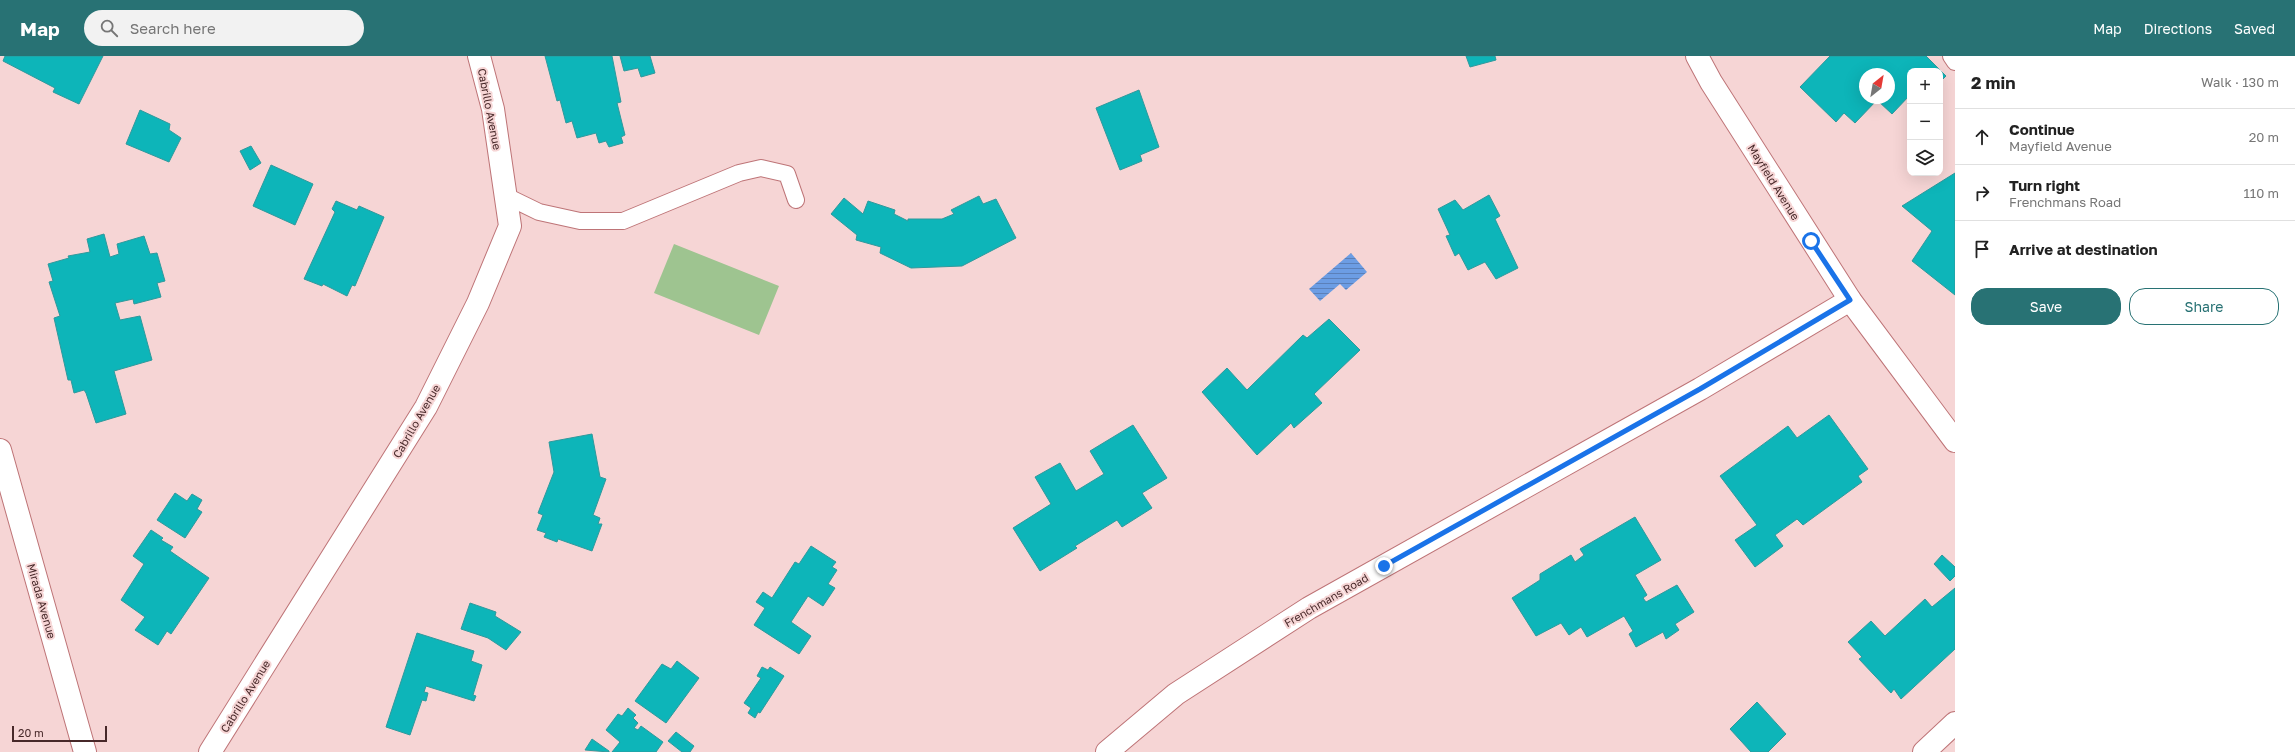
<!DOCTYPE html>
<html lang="en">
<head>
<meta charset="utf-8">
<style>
	:root { --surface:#fff; --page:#f2f2f2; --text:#222; --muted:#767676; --line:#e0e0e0; --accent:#287274 }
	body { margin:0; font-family:"Golos Text",sans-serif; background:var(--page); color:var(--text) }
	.controls { position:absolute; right:12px; top:12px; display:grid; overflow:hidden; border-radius:8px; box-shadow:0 4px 16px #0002 }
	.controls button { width:36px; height:36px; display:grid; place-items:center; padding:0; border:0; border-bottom:1px solid var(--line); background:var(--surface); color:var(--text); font:20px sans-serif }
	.compass { position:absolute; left:1859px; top:12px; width:36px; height:36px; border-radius:50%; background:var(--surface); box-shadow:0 4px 16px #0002; rotate:31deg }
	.scale { position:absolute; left:12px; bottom:10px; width:95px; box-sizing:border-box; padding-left:4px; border:2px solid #472829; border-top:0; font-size:11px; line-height:14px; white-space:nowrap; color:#472829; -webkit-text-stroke:3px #f6d5d5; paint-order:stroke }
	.stop { position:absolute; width:12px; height:12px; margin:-9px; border:3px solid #1a73e8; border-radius:50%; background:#fff }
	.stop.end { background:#1a73e8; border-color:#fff; box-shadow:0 1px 4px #0008 }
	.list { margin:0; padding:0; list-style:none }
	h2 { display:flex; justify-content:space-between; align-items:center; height:52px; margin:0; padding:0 16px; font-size:17px }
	h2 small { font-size:13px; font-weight:400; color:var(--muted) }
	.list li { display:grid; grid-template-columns:26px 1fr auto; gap:12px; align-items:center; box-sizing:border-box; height:56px; padding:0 16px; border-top:1px solid var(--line) }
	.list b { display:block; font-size:15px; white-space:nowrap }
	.list p { margin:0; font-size:13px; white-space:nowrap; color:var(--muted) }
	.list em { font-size:13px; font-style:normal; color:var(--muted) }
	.actions { display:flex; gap:8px; padding:12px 16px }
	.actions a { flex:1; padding:9px 0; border:1px solid var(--accent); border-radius:16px; text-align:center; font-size:14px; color:var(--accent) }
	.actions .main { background:var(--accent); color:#fff }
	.icon { flex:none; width:22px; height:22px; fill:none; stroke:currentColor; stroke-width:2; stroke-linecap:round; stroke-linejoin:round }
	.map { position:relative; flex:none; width:1955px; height:696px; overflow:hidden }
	header { display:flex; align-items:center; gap:24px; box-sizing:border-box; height:56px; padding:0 20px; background:var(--accent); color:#fff }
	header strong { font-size:19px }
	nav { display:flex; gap:22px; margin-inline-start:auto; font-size:14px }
	.search { width:280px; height:36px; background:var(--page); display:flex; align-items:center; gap:10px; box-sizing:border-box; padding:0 14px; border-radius:22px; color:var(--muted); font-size:15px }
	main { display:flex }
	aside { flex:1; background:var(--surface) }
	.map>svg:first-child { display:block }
	.green { fill:#9ec490 }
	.water { fill:url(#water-rules) }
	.building { fill:#0db5b9; stroke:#2f999c; fill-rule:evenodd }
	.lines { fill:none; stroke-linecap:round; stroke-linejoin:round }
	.service-casing { stroke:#be7477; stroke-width:18 }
	.minor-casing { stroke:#be7477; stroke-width:24 }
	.tertiary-casing { stroke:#be7477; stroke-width:24 }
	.service { stroke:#fff; stroke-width:16 }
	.minor { stroke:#fff; stroke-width:22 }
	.tertiary { stroke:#fff; stroke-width:22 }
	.route { stroke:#1a73e8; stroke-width:5 }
	.labels { text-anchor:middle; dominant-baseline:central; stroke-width:4; stroke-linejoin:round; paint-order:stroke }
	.street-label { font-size:11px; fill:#472829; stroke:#f6d5d5 }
</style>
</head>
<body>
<header>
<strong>Map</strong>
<div class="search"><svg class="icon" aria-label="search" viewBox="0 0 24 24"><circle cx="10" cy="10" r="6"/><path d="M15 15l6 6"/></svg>Search here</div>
<nav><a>Map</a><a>Directions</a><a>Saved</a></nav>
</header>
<main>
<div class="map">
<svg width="1955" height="696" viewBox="0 0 1955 696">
	<defs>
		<pattern id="water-rules" width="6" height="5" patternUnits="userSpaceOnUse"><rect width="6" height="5" fill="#6c9de4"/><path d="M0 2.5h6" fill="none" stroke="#5b80b9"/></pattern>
	</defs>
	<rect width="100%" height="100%" fill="#f6d5d5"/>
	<path class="green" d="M674,188L779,230L759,279L654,237Z"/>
	<path class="water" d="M1351,197L1367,216L1346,234L1340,228L1320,245L1309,233Z"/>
	<g class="building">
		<path d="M5,0H103L79,48L53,36L55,32L3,5Z"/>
		<path d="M545,0H612L621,46L617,47L625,79L621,81L623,87L609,91L606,85L599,87L596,77L577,82L572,65L566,67L560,44L557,45Z"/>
		<path d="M620,0H650L655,17L641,21L638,12L624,15Z"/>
		<path d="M1466,0H1495L1496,4L1470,11Z"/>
		<path d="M1830,0H1926L1946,20L1940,26V15H1910V39L1892,58L1877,44L1855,67L1844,57L1836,66L1800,31ZM1865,18H1889V42H1865Z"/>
		<path d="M1139,34L1159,91L1140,99L1142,105L1120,114L1096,52Z"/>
		<path d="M140,54L170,68L169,74L181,82L169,106L126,88Z"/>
		<path d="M251,90L261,107L250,114L240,95Z"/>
		<path d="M271,109L313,128L295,169L253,150Z"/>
		<path d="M1955,117V239L1912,205L1932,175L1902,150Z"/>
		<path d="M1489,139L1500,160L1495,163L1518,212L1496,223L1485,206L1468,214L1459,197L1455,200L1446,180L1450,179L1438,153L1455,144L1463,154Z"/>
		<path d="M979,140L983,148L996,143L1016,182L962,210L911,212L880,197L881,191L856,184L857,179L831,158L844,142L863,158L868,145L895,154L894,158L908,165V163H942L954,158L951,154Z"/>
		<path d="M336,145L357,154L359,150L384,161L355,230L352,229L347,240L323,228L322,230L304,223L335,156L332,153Z"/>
		<path d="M104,178L110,201L119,198L117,188L144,180L150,198L157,197L165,225L157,227L161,241L134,248L133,243L115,247L120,264L140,260L152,304L114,315L126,358L96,367L86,337L84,334L74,337L71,324H68L54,262L60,260L49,226L53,225L48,208L69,202L68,200L90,196L87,183Z"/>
		<path d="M1329,263L1360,294L1314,338L1322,347L1294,372L1291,367L1257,399L1202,336L1227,312L1247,334L1303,279L1307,282Z"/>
		<path d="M1829,359L1868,413L1858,420L1862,426L1803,469L1797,463L1775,479L1783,490L1755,511L1735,484L1757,469L1720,420L1788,370L1797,382Z"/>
		<path d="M1133,369L1167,422L1142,437L1152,452L1122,471L1117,464L1075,490L1077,492L1040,515L1013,472L1051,448L1035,421L1060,407L1076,435L1104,418L1090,395Z"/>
		<path d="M592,378L600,421L606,423L593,459L600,462L598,468H602L592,495L558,483L557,486L544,481L546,477L537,474L543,459L538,457L554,416L549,386Z"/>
		<path d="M175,437L187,445L192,438L202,444L197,453L202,456L185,482L157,464Z"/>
		<path d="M1635,461L1661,504L1635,519L1647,539L1643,542L1646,546L1677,529L1694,556L1675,568L1679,574L1666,583L1663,576L1636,591L1629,578L1633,575L1624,560L1587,581L1581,571L1569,579L1561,567L1536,580L1512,542L1540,524V518L1571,499L1575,506L1584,499L1580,493Z"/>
		<path d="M151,474L163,482L161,484L173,491L170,495L209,522L171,578L167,575L158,589L135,574L145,561L121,544L144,508L133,500Z"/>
		<path d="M811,490L836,506L832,511L837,514L828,528L835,532L823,550L808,540L791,566L811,580L799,598L754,569L765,552L756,546L763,536L772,542L795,506L799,508Z"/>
		<path d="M1942,499L1955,511V520L1950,525L1934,508Z"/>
		<path d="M1955,532V593L1901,643L1894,633L1891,637L1859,603L1862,601L1848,586L1871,565L1885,580L1925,543L1932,551Z"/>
		<path d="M470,547L496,556L495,560L521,576L506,594L488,582L461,573Z"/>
		<path d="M417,577L474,595L471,605L482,609L473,639L476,640L474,645L426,630L424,636L428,637L426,645L422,644L410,679L386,671Z"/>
		<path d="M677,605L699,622L666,667L635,645L662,608L671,613Z"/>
		<path d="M762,611L768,614L770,611L784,620L760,657L758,656L755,662L748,657L751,652L744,647L761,622L757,620Z"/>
		<path d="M1757,646L1786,678L1768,696H1751L1730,673Z"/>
		<path d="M628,652L636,659L633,662L638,667L634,672L638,674L641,670L663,686L656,696H612L620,686L606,674L618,658L622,660Z"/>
		<path d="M676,676L694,690L690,696H682L668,685Z"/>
		<path d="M592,683L609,695V696L585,694Z"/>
	</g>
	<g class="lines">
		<g class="service-casing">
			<g id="service">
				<path d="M1951,0L1955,6"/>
				<path d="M506,140L539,156L580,165H623L739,117L761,112L787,118L796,144"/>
			</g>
		</g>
		<g class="minor-casing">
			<g id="minor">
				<path d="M0,394L85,696"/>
				<path d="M210,696L426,351L478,247L510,170L493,53L479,0"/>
				<path d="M1107,696L1176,638L1309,552L1700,333L1850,244"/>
				<path d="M1924,696L1955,667"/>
			</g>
		</g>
		<g class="tertiary-casing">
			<path id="tertiary" d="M1697,0L1711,26L1850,244L1955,385"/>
		</g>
		<use href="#service" class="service"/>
		<use href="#minor" class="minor"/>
		<use href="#tertiary" class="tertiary"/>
	</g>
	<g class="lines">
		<path class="route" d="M1384,510L1700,333L1850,244L1811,185"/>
	</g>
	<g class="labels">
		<g class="street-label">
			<text transform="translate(490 53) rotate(79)">Cabrillo Avenue</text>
			<text transform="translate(1774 126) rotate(58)">Mayfield Avenue</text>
			<text transform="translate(416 365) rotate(-60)">Cabrillo Avenue</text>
			<text transform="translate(1326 544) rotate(-30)">Frenchmans Road</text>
			<text transform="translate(42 545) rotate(74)">Mirada Avenue</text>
			<text transform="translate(245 640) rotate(-58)">Cabrillo Avenue</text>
		</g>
	</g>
</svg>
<div class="controls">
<button>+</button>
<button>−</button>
<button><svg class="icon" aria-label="layers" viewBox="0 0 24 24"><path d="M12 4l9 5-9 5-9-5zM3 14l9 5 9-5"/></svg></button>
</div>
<svg class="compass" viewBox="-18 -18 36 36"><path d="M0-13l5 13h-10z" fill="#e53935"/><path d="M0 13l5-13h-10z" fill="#767676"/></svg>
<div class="scale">20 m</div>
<div class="stop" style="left:1811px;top:185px"></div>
<div class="stop end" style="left:1384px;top:510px"></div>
</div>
<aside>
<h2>2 min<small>Walk · 130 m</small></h2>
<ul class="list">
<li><svg class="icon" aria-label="ahead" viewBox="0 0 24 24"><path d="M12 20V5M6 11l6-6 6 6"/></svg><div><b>Continue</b><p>Mayfield Avenue</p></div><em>20 m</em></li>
<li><svg class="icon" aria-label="right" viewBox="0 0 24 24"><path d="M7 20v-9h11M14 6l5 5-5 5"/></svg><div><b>Turn right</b><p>Frenchmans Road</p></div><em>110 m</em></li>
<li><svg class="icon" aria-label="arrive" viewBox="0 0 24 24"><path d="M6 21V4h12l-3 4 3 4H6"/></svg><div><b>Arrive at destination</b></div></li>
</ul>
<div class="actions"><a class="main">Save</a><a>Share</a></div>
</aside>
</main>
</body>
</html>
